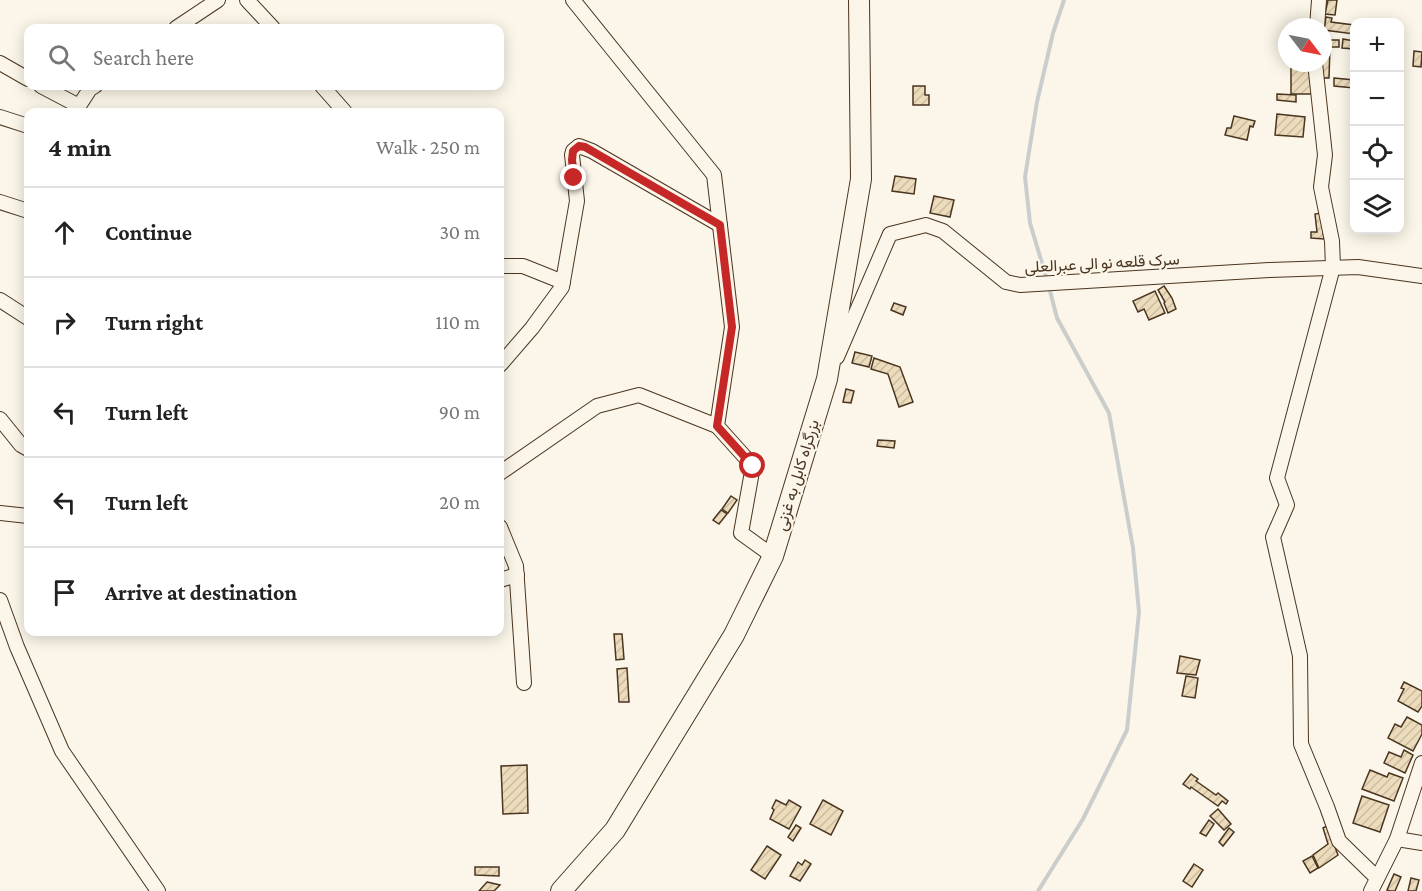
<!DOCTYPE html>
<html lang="en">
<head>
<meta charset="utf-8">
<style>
	:root { --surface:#fff; --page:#f6f6f6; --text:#222; --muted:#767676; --line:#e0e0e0 }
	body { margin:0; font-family:"Crimson Pro",Vazirmatn,serif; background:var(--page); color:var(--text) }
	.controls { position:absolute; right:18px; top:18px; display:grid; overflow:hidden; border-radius:12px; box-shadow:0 3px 15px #0003 }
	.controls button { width:54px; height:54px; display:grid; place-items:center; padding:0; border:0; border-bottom:2px solid var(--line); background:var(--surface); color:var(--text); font:30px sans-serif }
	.compass { position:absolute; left:1278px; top:18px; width:54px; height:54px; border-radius:50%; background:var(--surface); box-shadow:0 3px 15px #0003; rotate:122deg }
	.stop { position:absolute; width:18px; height:18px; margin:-14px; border:4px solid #c62828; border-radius:50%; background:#fff }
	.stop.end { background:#c62828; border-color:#fff; box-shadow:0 2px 6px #0008 }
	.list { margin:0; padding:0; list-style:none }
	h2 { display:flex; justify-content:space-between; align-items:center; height:78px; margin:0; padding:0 24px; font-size:26px }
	h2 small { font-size:20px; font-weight:400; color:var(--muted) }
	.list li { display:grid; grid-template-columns:39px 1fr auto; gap:18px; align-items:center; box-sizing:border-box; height:90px; padding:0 24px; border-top:2px solid var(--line) }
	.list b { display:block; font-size:22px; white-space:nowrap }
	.list em { font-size:20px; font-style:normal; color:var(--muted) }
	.icon { flex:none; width:33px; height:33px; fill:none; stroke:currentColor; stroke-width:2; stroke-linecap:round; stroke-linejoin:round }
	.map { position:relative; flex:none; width:1422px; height:891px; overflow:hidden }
	.search { position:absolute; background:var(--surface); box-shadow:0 3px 15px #0003; left:24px; top:24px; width:480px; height:66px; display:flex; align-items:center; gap:15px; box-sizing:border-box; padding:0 21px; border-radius:12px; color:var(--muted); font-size:22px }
	.panel { position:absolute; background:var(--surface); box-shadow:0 3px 15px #0003; left:24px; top:108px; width:480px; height:528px; border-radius:12px }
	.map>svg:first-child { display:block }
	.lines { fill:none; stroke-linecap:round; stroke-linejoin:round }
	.stream { stroke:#c9cecd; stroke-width:4 }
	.building { fill:url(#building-hatch); stroke:#4a3520; stroke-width:1.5 }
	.minor-casing { stroke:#4a3520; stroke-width:16 }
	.highway-casing { stroke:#4a3520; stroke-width:22 }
	.minor { stroke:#fbf6e9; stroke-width:14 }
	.highway { stroke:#fbf6e9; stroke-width:20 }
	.route { stroke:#c62828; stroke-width:8 }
	.labels { text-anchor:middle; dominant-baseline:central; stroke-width:4.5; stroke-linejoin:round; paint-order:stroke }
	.street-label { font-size:16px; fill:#4a3520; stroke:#fbf6e9 }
</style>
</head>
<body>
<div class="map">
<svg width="1422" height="891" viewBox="0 0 1422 891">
	<defs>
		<pattern id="building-hatch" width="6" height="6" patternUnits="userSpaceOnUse" patternTransform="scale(1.5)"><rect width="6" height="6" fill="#ecdcbc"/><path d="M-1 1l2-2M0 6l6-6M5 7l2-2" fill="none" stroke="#ccbda1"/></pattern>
	</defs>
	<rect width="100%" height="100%" fill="#fbf6e9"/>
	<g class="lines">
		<g class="stream">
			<path d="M1047,280L1030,223L1025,177L1037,102L1053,33L1064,0"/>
			<path d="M1038,891L1083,819L1127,730L1139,612L1133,548L1109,413L1057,318L1049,287"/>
		</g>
	</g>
	<g class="building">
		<path d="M1328,0H1337L1335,15L1325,14Z"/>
		<path d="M1326,17L1332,18L1331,22L1354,25V34L1324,30Z"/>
		<path d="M1343,39L1354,41V49L1342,48Z"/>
		<path d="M1323,40H1339V47H1330L1329,78H1321Z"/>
		<path d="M1414,51L1422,52L1421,67L1413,66Z"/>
		<rect x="1291" y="63" width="21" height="31"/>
		<path d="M1334,78L1354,80V88L1334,86Z"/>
		<path d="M913,86H925V95H929V105H913Z"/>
		<path d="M1277,94L1296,95V102L1277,100Z"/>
		<path d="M1277,114L1305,117L1303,137L1275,135Z"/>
		<path d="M1234,116L1255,121L1253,127L1250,126L1247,140L1225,135L1227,128H1231Z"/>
		<path d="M895,176L916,179L914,194L892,191Z"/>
		<path d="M934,196L954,200L950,217L930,213Z"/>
		<path d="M1321,213L1324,239L1311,238V232H1317L1315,214Z"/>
		<path d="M1164,286L1172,298L1176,309L1168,313L1164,303L1165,302L1158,290Z"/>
		<path d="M1155,291L1165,313L1149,320L1144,309L1138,312L1133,301Z"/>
		<path d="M894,303L906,307L903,315L891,310Z"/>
		<path d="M855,352L872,356L869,367L852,363Z"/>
		<path d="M874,358L900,367L913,402L899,407L888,374L871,369Z"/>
		<path d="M846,389L854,391L851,403L843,402Z"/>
		<path d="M878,440L895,441L894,448L877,446Z"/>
		<path d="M731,496L737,500L728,513L722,509Z"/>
		<path d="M721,510L727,514L719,524L713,520Z"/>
		<path d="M614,634H622L624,659L616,660Z"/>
		<path d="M1180,656L1200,660L1196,675L1177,673Z"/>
		<path d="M627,668L629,702H619L617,669Z"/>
		<path d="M1186,676L1198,678L1195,698L1182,696Z"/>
		<path d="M1404,682L1422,691V706L1418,712L1398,701L1404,689L1401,688Z"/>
		<path d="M1407,717L1422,725V734L1413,751L1388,738L1395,724L1401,727Z"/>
		<path d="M1404,750L1413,755L1405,773L1384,763L1389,752L1401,757Z"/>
		<path d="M527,765L528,813L503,814L501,766Z"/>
		<path d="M1370,770L1387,777L1389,773L1403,778L1394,801L1362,789Z"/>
		<path d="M1191,774L1198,779L1196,781L1216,795L1218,793L1228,801L1226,804L1222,801L1218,806L1191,787L1190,789L1183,784Z"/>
		<path d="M1362,796L1389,805L1380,832L1353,823Z"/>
		<path d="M776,800L786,805L789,800L801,807L789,829L770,819L774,810L772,808Z"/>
		<path d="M823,800L843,811L831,835L810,824Z"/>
		<path d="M1218,809L1231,824L1224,830L1210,816Z"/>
		<path d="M1209,820L1214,824L1206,836L1200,833Z"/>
		<path d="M796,825L801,828L793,841L788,837Z"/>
		<path d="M1327,826L1338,855L1319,868L1313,855L1328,844L1323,828Z"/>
		<path d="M1229,828L1234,832L1223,846L1219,842Z"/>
		<path d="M767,846L781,855L765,879L751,870Z"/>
		<path d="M1312,856L1318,868L1310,873L1303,861Z"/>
		<path d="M805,860L811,864L800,881L790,876L798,862L802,865Z"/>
		<path d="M1194,864L1203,870L1192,887L1183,881Z"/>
		<path d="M475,867H499V876L475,875Z"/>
		<path d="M1394,874L1401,877L1395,891H1390L1387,890Z"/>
		<path d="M1411,878L1419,880L1416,891H1408Z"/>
		<path d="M487,882L500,885L494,891H479Z"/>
	</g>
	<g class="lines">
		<g class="minor-casing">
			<g id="minor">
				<path d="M247,0L273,28"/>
				<path d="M573,0L714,175L732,327L717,426L753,466L741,533L773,556"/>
				<path d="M1317,27L1319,0"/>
				<path d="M176,28L218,0"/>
				<path d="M0,63L28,79"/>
				<path d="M1315,63L1325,155L1321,187L1332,241L1333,267L1277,478L1287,505L1273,537L1300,656L1301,744L1327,807L1339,841L1377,878"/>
				<path d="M41,86L79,106"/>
				<path d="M322,86L345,112"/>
				<path d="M75,112L90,89L95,86"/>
				<path d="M0,117L28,126"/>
				<path d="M0,202L28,211"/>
				<path d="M500,266H523L563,282"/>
				<path d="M0,300L28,318"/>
				<path d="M837,357L890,234L926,225L943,231L1006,282L1020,285L1269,270L1358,267L1422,276"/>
				<path d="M500,365L532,328L562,287L577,201L572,155L573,151L579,146L592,151L720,225"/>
				<path d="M0,419L21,445L28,449"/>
				<path d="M500,473L597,406L639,395L717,426"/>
				<path d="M0,513L28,516"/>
				<path d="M500,527L516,566L524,683"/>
				<path d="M500,580L517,575"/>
				<path d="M0,600L17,647L62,751L158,891"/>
				<path d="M1397,839L1422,843"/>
				<path d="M1371,891L1397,839L1422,763"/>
			</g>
		</g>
		<g class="highway-casing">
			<path id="highway" d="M561,891L615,830L734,635L773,556L827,379L861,179L859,0"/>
		</g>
		<use href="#minor" class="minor"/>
		<use href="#highway" class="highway"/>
	</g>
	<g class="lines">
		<path class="route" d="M574,178L572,160L573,151L579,146L585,147L720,225L732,327L717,426L753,466"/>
	</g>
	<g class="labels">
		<g class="street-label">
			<text transform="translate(1102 263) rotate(-3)">سرک قلعه نو الی عبرالعلی</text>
			<text transform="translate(797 475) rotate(-73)">بزرگراه کابل به غزنی</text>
		</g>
	</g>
</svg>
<div class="controls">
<button>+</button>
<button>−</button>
<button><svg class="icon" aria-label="locate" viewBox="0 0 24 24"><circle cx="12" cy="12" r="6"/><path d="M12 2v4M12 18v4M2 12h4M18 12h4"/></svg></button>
<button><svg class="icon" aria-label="layers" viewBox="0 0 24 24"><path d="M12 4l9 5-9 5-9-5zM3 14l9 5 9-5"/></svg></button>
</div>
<svg class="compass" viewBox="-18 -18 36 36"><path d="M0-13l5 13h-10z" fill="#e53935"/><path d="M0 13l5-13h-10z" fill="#767676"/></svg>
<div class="stop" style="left:753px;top:466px"></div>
<div class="stop end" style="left:574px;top:178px"></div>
<div class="search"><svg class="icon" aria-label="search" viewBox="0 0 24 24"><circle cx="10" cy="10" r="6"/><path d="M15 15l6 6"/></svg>Search here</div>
<section class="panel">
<h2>4 min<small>Walk · 250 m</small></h2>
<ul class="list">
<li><svg class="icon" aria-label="ahead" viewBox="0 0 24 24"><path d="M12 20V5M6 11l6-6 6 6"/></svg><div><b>Continue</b></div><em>30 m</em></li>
<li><svg class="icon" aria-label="right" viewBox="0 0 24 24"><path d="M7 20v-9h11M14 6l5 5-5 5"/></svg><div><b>Turn right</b></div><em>110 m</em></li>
<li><svg class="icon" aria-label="left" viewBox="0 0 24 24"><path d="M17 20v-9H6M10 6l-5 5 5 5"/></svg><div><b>Turn left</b></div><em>90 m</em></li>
<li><svg class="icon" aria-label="left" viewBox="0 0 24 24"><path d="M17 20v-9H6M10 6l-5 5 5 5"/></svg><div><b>Turn left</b></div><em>20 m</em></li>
<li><svg class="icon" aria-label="arrive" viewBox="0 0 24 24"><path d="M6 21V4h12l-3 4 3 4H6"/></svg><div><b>Arrive at destination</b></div></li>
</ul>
</section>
</div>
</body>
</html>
